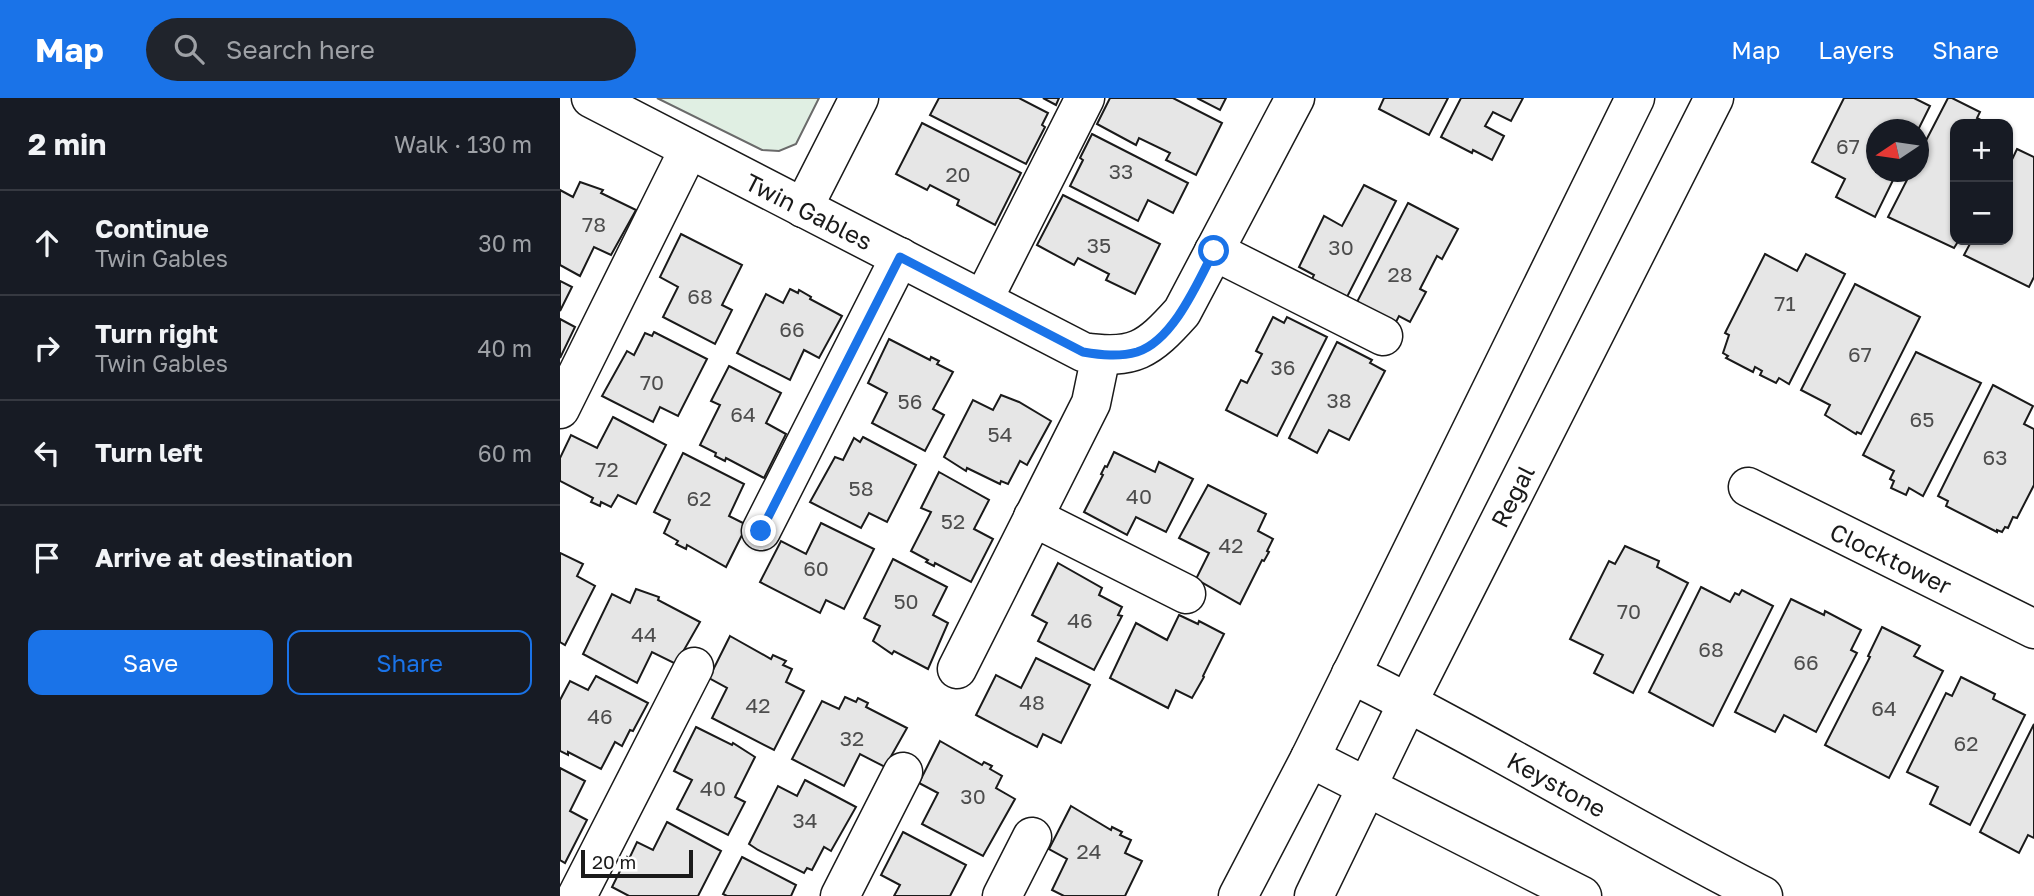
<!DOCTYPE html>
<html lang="en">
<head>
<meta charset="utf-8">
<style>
	:root { --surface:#171b24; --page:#20242c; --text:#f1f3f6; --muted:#9ea1a6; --line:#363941; --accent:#1a73e8 }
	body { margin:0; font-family:"Golos Text",sans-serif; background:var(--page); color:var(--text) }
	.controls { position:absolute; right:21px; top:21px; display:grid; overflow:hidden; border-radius:14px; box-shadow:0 2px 5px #0004 }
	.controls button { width:63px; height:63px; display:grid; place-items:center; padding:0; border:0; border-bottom:2px solid var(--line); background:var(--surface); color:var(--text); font:35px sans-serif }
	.compass { position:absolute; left:1306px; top:21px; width:63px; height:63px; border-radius:50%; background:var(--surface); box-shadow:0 2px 5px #0004; rotate:257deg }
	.scale { position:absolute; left:21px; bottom:18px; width:112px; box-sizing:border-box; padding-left:7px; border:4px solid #1a1a1a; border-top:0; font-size:19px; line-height:24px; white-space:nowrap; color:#1a1a1a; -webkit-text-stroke:5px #fff; paint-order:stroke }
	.stop { position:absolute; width:21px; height:21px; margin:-16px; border:5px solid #1a73e8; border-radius:50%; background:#fff }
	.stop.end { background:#1a73e8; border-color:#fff; box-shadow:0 2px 7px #0008 }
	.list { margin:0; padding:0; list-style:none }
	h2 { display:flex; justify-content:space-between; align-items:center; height:91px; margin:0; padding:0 28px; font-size:30px }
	h2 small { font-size:23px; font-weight:400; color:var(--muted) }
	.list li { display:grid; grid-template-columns:46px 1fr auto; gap:21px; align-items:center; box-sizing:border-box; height:105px; padding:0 28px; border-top:2px solid var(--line) }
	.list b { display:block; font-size:26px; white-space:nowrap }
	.list p { margin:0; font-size:23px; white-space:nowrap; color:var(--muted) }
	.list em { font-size:23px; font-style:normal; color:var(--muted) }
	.actions { display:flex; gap:14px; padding:21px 28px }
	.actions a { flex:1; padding:16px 0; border:2px solid var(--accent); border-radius:14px; text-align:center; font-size:24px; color:var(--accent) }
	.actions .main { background:var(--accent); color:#fff }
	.icon { flex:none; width:38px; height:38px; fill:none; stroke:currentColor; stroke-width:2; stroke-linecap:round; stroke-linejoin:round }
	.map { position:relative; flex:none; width:1474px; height:798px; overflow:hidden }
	header { display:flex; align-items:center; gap:42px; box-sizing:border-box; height:98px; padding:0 35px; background:var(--accent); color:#fff }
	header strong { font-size:33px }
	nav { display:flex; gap:38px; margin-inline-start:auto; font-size:24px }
	.search { width:490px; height:63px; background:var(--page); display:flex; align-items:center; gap:18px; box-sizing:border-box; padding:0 24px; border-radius:38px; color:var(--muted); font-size:26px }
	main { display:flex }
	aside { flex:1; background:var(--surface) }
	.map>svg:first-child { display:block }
	.green { fill:#e0efe3; stroke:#6a6a6a; stroke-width:2 }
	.building { fill:#e6e6e6; stroke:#1a1a1a; stroke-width:2 }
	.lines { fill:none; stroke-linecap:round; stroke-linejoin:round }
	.minor-casing { stroke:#1a1a1a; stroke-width:41 }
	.minor { stroke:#fff; stroke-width:38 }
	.route { stroke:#1a73e8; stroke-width:9 }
	.labels { text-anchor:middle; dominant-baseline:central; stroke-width:5; stroke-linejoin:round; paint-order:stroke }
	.number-label { font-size:21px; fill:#4d4d4d }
	.street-label { font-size:24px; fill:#1a1a1a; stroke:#fff }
</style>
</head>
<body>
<header>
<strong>Map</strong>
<div class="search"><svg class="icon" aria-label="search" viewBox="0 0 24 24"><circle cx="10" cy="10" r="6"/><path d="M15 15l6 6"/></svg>Search here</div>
<nav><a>Map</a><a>Layers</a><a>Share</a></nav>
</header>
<main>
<aside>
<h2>2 min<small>Walk · 130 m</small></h2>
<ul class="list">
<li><svg class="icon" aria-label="ahead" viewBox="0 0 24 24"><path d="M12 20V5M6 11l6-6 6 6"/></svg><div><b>Continue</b><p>Twin Gables</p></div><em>30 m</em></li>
<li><svg class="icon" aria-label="right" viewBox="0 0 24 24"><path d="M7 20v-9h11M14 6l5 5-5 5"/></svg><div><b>Turn right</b><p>Twin Gables</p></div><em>40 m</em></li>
<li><svg class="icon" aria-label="left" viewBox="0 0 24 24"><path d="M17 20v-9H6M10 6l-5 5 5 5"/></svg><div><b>Turn left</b></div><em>60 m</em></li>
<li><svg class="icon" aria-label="arrive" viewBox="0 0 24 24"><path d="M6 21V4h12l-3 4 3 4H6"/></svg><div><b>Arrive at destination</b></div></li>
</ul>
<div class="actions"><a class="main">Save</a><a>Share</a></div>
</aside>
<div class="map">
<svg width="1474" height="798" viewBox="0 0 1474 798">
	<rect width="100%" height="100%" fill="#fff"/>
	<path class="green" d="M97,0H259L236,46L219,53L202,52Z"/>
	<g class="building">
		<path d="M379,0H459L488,15L482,27L485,29L466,66L370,17Z"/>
		<path d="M483,0H499L496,7Z"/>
		<path d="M550,0H613L662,25L636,77L606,62L610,55L579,40L576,47L537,26Z"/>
		<path d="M637,0H666L660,12Z"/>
		<path d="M824,0H888L869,37L819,11Z"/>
		<path d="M901,0H963L951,23L933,14L925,28L944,38L932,62L913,52L912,55L881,39Z"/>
		<path d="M1284,0H1354L1370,8L1358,32H1316V74H1337L1315,119L1276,99L1285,81L1252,64Z"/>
		<path d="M1388,0H1392L1420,14L1417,20L1421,22L1418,26H1395V142H1399L1394,150L1328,119L1351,74H1358V58Z"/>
		<path d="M362,25L461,75L435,127L397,107L399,102L370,87L367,92L336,76Z"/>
		<path d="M532,36L628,85L613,115L588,102L578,123L510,88L523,62L520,60Z"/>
		<path d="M1457,51L1474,59V179L1469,189L1404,157L1412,142H1448V70Z"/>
		<path d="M20,84L43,92L41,95L76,112L51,157L34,149L20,178L0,167V92L13,99Z"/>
		<path d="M804,87L836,103L787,199L752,181L754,177L739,169L764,118L782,128Z"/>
		<path d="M503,97L600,146L575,196L546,182L549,176L518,160L514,167L477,147Z"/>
		<path d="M848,105L898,131L882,161L877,158L860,191L866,194L850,224L839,218L836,224L797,204Z"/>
		<path d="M121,136L182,167L162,207L172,212L155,246L103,219L118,189L100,179Z"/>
		<path d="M1205,156L1237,173L1246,156L1285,176L1229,286L1219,280L1216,285L1200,277L1202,273L1195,269L1193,274L1166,260L1168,258L1163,255L1169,237L1165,235Z"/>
		<path d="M0,183L12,189L0,213Z"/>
		<path d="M1295,186L1360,219L1301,336L1297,334L1296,336L1265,317L1270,307L1241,292Z"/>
		<path d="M230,191L238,195L239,192L251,199L250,201L282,218L259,260L244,252L230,282L177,255L206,196L223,205Z"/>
		<path d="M713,219L724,225L727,219L767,239L717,338L666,312L681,282L687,285L702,256L696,253Z"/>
		<path d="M0,221L15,229L0,260Z"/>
		<path d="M94,234L147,261L118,318L100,309L93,324L42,298L67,253L74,257L85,235L92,238Z"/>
		<path d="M329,241L370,262L371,259L379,263L377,266L393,274L373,311L384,317L365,353L312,325L327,295L308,285Z"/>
		<path d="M777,244L812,262L810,265L825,273L789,342L769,332L757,355L729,340Z"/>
		<path d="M1356,254L1421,285L1363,398L1349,390L1346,397L1331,390L1334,383L1330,381L1334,373L1303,357Z"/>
		<path d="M169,268L221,295L206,325L226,336L204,380L166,360L165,363L155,358L156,355L140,347L160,307L151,303Z"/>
		<path d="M1433,287L1473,308L1464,326L1474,331V387L1457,420L1453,419L1448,430L1445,429L1442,434L1437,432V434L1386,408L1388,403L1378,398Z"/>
		<path d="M441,297L459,304L491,323L467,367L460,363L448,386L441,383L440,386L407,370L406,373L384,359L413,302L433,312Z"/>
		<path d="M53,319L106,347L76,406L58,397L51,409L41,404L40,408L31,404L33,400L0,383V360L11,337L37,350Z"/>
		<path d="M303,339L356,367L327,424L309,415L301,430L250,404L275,359L283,362L294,340L300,344Z"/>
		<path d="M554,354L595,374L599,364L633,381L606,434L576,419L567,437L524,414L543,377L541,376L545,368L547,369Z"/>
		<path d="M123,355L184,386L169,418L187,427L166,469L127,447L126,451L116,446L118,443L104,435L110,422L94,414Z"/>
		<path d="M379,374L429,402L414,431L433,441L411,484L375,465L374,468L366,464L368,462L351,453L371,414L361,410Z"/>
		<path d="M648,387L706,416L698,433L713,441L707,453L709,454L704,463L702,462L680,506L636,481L649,455L619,440Z"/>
		<path d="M261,425L314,451L284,511L266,502L260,515L200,484L221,443L246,456Z"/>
		<path d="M1065,448L1099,463L1097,469L1128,485L1073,595L1034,575L1043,557L1010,541L1049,463L1055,466Z"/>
		<path d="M0,455L23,466L17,478L35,488L5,547L0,544Z"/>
		<path d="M333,461L387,489L373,517L388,525L368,571L334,553L332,556L313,543L320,528L304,520Z"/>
		<path d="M498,465L542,490L539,497L562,509L558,517L562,518L534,572L478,543L487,525L472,517Z"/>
		<path d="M1141,489L1170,504L1175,495L1179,497L1182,492L1213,508L1153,628L1089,594Z"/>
		<path d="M76,491L99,499L98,502L140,524L116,566L92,554L77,585L23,556L52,496L70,505Z"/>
		<path d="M1231,501L1264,517L1265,513L1301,532L1291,552L1297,555L1256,634L1224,617L1215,634L1175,614Z"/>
		<path d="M619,517L638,526L639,523L664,536L643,578L644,579L632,600L616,592L608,610L550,580L576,525L607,542Z"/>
		<path d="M1322,529L1360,548L1354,558L1383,573L1329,680L1265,647L1310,559L1308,558Z"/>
		<path d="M170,538L211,561L213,557L226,563L223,567L232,571L226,584L244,593L214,652L152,620L167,590L149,580Z"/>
		<path d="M476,560L530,587L501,645L483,636L477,649L416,617L436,577L461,590Z"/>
		<path d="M36,578L88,605L73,633L70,632L62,648L55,644L41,671L8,654V657L0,653V602L10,583L28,592Z"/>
		<path d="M1401,579L1435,596L1433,601L1465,617L1410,727L1370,706L1378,689L1347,674L1386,595L1392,598Z"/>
		<path d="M285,599L296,604L298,600L308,605L306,609L347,630L325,669L300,656L284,688L232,661L262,603L279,611Z"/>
		<path d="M1474,626V740L1468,737L1459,755L1420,734Z"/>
		<path d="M136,629L172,647L173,645L195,659L175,699L185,704L168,737L117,711L132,682L114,673Z"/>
		<path d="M380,643L422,667L424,664L432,668L430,671L442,678L436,690L455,701L423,758L362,726L378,695L359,685Z"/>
		<path d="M0,670L25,683L10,713L27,722L5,765L0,762Z"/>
		<path d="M245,682L296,709L271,753L264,749L252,772L247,770L244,775L198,752L189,746L218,688L237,698Z"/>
		<path d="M511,708L551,732L552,729L562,734L560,737L571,742L565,755L582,763L565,798H504L492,792L507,761L489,751Z"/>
		<path d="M107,724L161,753L138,798H69L52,789L67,759L69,761L77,744L93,752Z"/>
		<path d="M343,734L406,767L390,798H334L340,787L321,777Z"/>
		<path d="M182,759L236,787L231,798H167L163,796Z"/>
	</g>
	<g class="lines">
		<g class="minor-casing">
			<g id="minor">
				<path d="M31,0L523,254C574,262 588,252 622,214L735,0"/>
				<path d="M243,110L299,0"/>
				<path d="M654,153L823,238"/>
				<path d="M423,202L525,0"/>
				<path d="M0,311L129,51"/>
				<path d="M1188,389L1474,531"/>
				<path d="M473,419L626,496"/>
				<path d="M201,433L340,159"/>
				<path d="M397,571L531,305L541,257"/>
				<path d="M791,576C931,645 1064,727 1203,798"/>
				<path d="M750,660L1022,798"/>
				<path d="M17,798L134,569"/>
				<path d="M280,798L343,674"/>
				<path d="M442,798L472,739"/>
				<path d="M678,798L750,660L1075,0"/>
				<path d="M754,798L848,604L1154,0"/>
			</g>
		</g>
		<use href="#minor" class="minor"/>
	</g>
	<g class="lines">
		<path class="route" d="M201,433L340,159L523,254C541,257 559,259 577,254C613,243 638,184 654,153"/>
	</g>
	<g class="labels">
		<g class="number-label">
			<text x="1288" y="48">67</text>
			<text x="561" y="73">33</text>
			<text x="398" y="76">20</text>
			<text x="34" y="126">78</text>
			<text x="539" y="147">35</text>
			<text x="781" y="149">30</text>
			<text x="840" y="176">28</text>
			<text x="140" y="198">68</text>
			<text x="1225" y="205">71</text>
			<text x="232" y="231">66</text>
			<text x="1300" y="256">67</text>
			<text x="723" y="269">36</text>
			<text x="92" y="284">70</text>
			<text x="779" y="302">38</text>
			<text x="350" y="303">56</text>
			<text x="183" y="316">64</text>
			<text x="1362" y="321">65</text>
			<text x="440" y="336">54</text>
			<text x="1435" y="359">63</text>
			<text x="47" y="371">72</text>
			<text x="301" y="390">58</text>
			<text x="579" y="398">40</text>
			<text x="139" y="400">62</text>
			<text x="393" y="423">52</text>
			<text x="671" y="447">42</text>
			<text x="256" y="470">60</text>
			<text x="346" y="503">50</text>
			<text x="1069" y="513">70</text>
			<text x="520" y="522">46</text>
			<text x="84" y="536">44</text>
			<text x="1151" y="551">68</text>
			<text x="1246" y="564">66</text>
			<text x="472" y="604">48</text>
			<text x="198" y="607">42</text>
			<text x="1324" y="610">64</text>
			<text x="40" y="618">46</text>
			<text x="292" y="640">32</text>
			<text x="1406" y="645">62</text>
			<text x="153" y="690">40</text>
			<text x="413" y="698">30</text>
			<text x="245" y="722">34</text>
			<text x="529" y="753">24</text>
		</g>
		<g class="street-label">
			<text transform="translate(249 113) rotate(27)">Twin Gables</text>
			<text transform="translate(952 398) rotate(-63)">Regal</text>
			<text transform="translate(1331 460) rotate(26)">Clocktower</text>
			<text transform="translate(997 686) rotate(29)">Keystone</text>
		</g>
	</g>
</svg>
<div class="controls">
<button>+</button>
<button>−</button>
</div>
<svg class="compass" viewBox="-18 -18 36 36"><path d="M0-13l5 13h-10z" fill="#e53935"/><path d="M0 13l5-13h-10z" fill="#9ea1a6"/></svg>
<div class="scale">20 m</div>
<div class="stop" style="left:654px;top:153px"></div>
<div class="stop end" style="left:201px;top:433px"></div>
</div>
</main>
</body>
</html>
